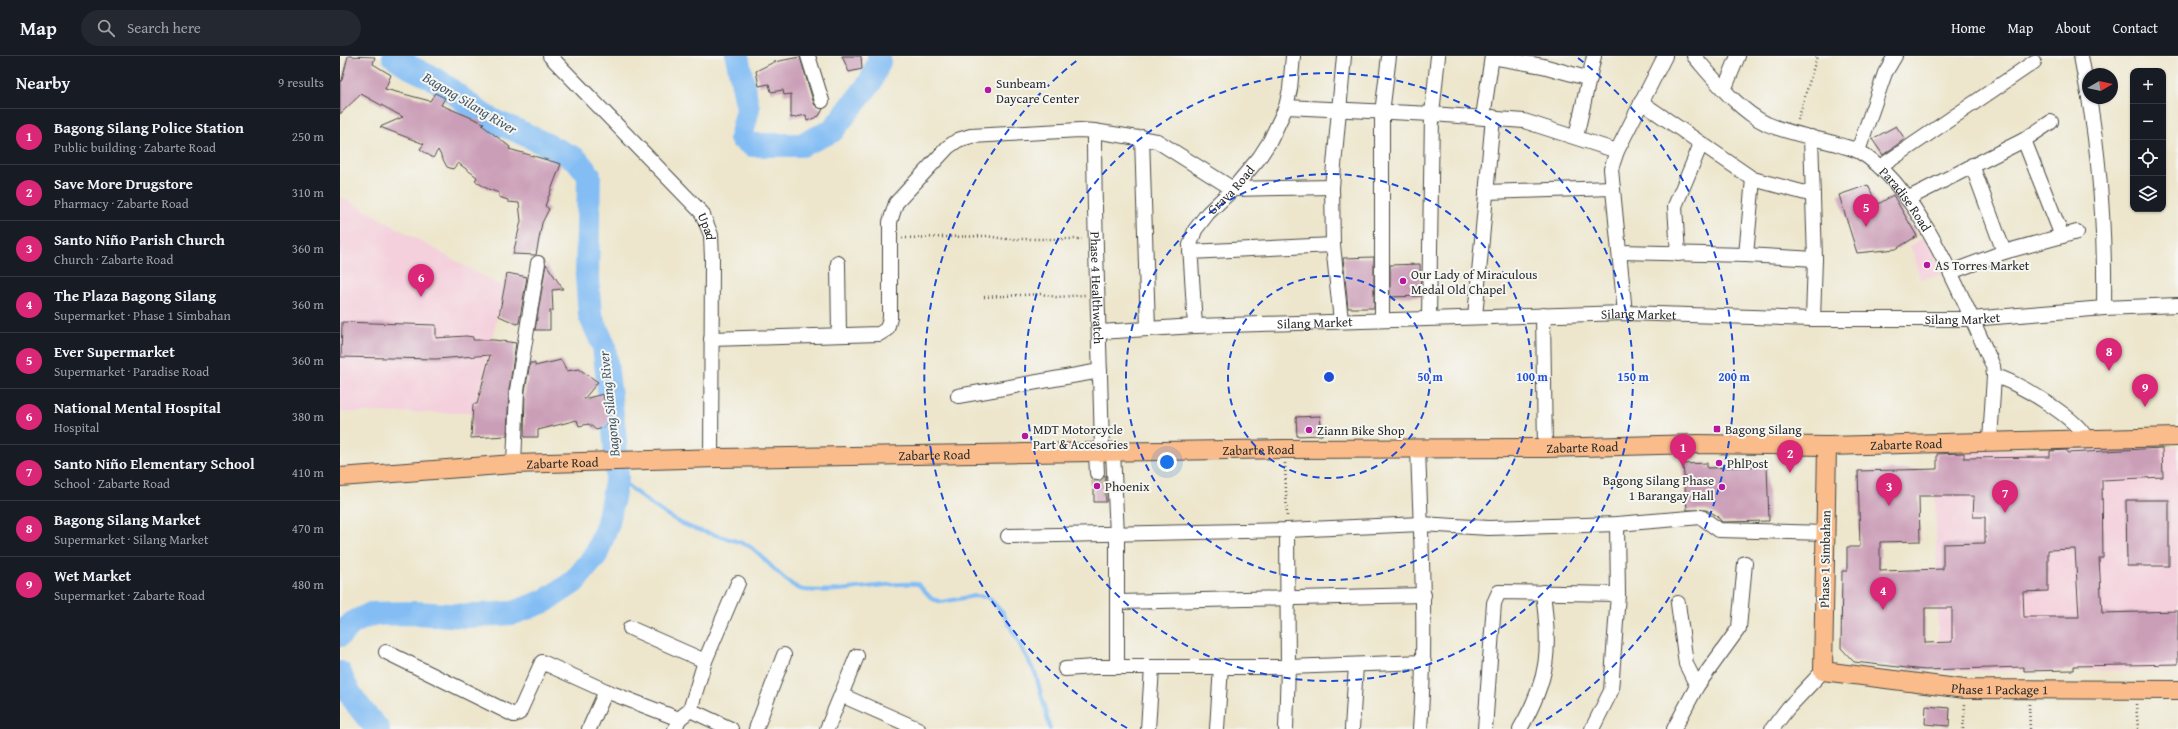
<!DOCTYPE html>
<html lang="en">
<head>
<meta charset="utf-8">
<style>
	:root { --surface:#171b24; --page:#242831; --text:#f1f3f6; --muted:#9ea1a6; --line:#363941; --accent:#db2777 }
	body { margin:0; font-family:"Gentium Book Plus",serif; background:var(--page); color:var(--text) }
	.controls { position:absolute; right:12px; top:12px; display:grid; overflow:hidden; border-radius:8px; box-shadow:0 1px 3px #0004 }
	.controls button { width:36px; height:36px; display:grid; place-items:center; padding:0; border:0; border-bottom:1px solid var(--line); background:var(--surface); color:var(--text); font:20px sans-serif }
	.compass { position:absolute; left:1742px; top:12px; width:36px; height:36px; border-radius:50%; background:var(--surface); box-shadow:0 1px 3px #0004; rotate:81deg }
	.you { position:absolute; left:827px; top:406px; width:14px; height:14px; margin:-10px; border:3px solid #fff; border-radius:50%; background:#1a73e8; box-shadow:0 0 0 6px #1a73e833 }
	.badge { display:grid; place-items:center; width:26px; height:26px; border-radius:50%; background:var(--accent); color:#fff; font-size:13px; font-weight:700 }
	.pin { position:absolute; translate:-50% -33px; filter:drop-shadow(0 1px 2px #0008) }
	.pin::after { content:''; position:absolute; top:21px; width:14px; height:12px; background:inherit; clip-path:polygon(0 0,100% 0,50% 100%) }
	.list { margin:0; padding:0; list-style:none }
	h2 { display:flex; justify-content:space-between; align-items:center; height:52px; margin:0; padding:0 16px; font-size:17px }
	h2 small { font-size:13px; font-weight:400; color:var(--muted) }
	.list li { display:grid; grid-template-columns:26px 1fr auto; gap:12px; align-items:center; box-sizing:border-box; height:56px; padding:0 16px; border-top:1px solid var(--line) }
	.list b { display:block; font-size:15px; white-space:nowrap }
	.list p { margin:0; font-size:13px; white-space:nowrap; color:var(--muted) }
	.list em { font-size:13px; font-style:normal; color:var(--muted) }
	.icon { flex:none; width:22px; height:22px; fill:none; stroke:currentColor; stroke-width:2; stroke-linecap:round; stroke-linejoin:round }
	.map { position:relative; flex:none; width:1838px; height:673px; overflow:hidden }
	header { display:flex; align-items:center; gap:24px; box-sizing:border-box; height:56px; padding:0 20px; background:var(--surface); border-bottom:1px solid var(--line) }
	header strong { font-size:19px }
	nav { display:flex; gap:22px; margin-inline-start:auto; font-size:14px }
	.search { width:280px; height:36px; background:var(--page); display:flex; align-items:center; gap:10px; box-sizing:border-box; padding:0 14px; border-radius:22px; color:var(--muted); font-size:15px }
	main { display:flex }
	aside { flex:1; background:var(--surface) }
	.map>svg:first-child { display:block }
	.built { fill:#f4cfdc }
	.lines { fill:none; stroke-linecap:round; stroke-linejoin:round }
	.stream { stroke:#83bdf4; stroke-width:4 }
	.river { stroke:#83bdf4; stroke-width:24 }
	.building { fill:#cb9eb7; fill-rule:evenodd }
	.minor-tunnel { stroke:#c6c1ac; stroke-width:14; stroke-dasharray:14 7; stroke-linecap:butt }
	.minor-casing { stroke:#484743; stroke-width:16 }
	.major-casing { stroke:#484743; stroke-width:20 }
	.path { stroke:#484743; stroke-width:2.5; stroke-dasharray:1 3; stroke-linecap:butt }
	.minor { stroke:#fff; stroke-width:14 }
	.major { stroke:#fabc8b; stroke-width:18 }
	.ring { fill:none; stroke:#1d4ed8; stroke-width:2; stroke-dasharray:7 5 }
	.poi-dot { fill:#b5179e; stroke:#f6f6f2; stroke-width:1.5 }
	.labels { text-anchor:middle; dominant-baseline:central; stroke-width:4; stroke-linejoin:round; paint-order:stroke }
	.poi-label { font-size:13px; fill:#2b2b2b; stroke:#f6f6f2; text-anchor:start }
	.street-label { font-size:13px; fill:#2b2b2b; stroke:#f6f6f2 }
	.water-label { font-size:14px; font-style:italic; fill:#455767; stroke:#f6f6f2 }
	.centre { fill:#1d4ed8; stroke:#f6f6f2; stroke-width:2 }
	.ring-label { font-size:12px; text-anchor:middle; font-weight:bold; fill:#1d4ed8; stroke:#f6f6f2; stroke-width:4; stroke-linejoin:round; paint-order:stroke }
</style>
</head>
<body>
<header>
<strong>Map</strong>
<div class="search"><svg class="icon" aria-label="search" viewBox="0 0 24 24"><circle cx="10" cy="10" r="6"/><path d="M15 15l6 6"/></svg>Search here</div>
<nav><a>Home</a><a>Map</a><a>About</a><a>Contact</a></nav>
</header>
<main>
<aside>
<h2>Nearby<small>9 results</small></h2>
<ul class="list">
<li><span class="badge">1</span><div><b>Bagong Silang Police Station</b><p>Public building · Zabarte Road</p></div><em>250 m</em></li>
<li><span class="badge">2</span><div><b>Save More Drugstore</b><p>Pharmacy · Zabarte Road</p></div><em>310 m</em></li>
<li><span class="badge">3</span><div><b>Santo Niño Parish Church</b><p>Church · Zabarte Road</p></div><em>360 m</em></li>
<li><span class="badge">4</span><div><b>The Plaza Bagong Silang</b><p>Supermarket · Phase 1 Simbahan</p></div><em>360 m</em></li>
<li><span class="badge">5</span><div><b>Ever Supermarket</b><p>Supermarket · Paradise Road</p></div><em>360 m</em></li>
<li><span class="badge">6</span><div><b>National Mental Hospital</b><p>Hospital</p></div><em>380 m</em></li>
<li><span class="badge">7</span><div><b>Santo Niño Elementary School</b><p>School · Zabarte Road</p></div><em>410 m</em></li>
<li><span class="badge">8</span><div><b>Bagong Silang Market</b><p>Supermarket · Silang Market</p></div><em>470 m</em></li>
<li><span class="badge">9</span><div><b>Wet Market</b><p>Supermarket · Zabarte Road</p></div><em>480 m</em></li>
</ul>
</aside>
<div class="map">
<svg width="1838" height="673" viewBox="0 0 1838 673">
	<rect width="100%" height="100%" fill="#f6f6f2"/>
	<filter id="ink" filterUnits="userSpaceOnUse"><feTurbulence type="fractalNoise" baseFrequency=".025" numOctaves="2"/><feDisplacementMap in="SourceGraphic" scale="8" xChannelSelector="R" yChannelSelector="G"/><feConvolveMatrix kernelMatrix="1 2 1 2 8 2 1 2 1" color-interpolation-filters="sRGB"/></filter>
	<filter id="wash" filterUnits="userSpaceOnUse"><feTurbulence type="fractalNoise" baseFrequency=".012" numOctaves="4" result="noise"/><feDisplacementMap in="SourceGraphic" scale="16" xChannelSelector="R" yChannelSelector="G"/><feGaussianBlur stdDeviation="0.9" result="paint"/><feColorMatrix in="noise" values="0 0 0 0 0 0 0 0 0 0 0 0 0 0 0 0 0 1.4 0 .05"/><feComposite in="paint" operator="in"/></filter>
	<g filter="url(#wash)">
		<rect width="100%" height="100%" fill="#ede6cc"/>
		<g class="built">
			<path d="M0,140L164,232L134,357L0,356Z"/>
			<path d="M1585,181L1593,196L1601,219L1580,223L1574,199L1570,190Z"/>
			<path d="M1838,391V614L1599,615L1594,395Z"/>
		</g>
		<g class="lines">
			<path class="stream" d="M277,421C300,440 325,461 352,472C367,478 402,484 412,492C424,501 450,533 464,534C502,538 540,526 578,528L592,543L602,546L634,540L648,541L663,557L696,619L710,673"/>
			<g class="river">
				<path d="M397,0L408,53L401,82L412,89H461L492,75L530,27L539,6V0"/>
				<path d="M0,579L12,567L31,558L75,557L126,560L173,557L205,545L234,526L256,499L268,467L277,421L275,384L264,290L250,259L247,221L249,119L236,103L176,74L160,68L143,59L100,26L70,11L54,0"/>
				<path d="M0,617C7,638 23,657 38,673"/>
			</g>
		</g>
		<g id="blocks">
			<g class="building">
				<path d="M8,0L35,1L33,8L51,19L45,33L90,45L95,37L105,42L101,49L144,67L142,69L170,91L169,93L221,108L205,150L209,153L202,167L196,199L173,198L181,165L179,147L168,146V144L159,141V137L148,133L135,125L137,121L118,107L113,113L107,111L98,94L93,102L80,93L84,88L40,71L63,61L21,38L0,58V26L2,24Z"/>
				<path d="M502,0H521L522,13L509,16Z"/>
				<path d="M460,1L474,48L477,51L483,53L479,60L467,65L466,59L451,62V38L444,39L443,34L431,36L429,28L419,30L416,15L434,6Z"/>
				<path d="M1556,70L1565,83L1543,99L1532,83Z"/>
				<path d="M1528,129L1537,149L1553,139L1577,180L1556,193L1517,197L1499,139Z"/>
				<path d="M1034,201V252H1008L1003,202Z"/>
				<path d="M206,208L223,233L212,234L213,255H210V274H195Z"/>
				<path d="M1080,208L1081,240L1050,241V209Z"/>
				<path d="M167,217L187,221L179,267L177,268L159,260Z"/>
				<path d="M2,266L96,269V282L126,280L133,281V284H154L176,287L169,334L167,380L131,382L133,348H137L150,299L96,303L1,301Z"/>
				<path d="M221,304L227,315L239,313L258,326L244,343L263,338L269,365L263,372L256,374L249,368L239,370L237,364L198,374V381H184L185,335L190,307H195V310Z"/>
				<path d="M980,360L982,379L957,380L956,361Z"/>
				<path d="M1822,392L1823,421L1762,424L1763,502H1759L1762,557L1838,555V608L1734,610V614L1684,615V611L1585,614L1514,606L1501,592L1502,515H1507V491H1520L1518,415L1597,413V398L1624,397V402L1710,401V395L1727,394V397ZM1579,440H1634L1633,461H1645V487L1603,488V513L1540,515V486L1580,485ZM1735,493L1739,561H1684L1683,536L1708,535V494ZM1585,552H1612V586L1585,587Z"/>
				<path d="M1367,407V412L1427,410L1429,465L1382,466L1376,459L1366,454H1347L1343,408Z"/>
				<path d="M765,419L766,446H754V425L761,424Z"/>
				<path d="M1786,444H1829V510H1787Z"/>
				<path d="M1586,650L1610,652L1609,670L1585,668Z"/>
			</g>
		</g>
	</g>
	<g filter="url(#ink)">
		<use href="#blocks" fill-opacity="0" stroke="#484743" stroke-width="1"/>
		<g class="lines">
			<path class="minor-tunnel" d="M757,417L759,433L766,434"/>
			<g class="minor-casing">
				<g id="minor">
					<path id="s1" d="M210,0L362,157L371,179L372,203L371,403"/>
					<path d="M468,0L482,45"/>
					<path id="s2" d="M1354,0C1374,23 1399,55 1427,68C1448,77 1474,82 1497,88C1504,91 1513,92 1520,96C1580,131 1624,247 1653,310L1654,320L1650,385"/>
					<path d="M1741,0L1748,38"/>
					<path d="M1152,1L1203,10L1250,23"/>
					<path d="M1384,34L1398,0"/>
					<path d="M1749,42C1761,112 1765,182 1764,252"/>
					<path d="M1301,46L1413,123L1473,139"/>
					<path d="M946,51L1092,58L1184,65L1277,95"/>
					<path d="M1143,61L1152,0"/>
					<path d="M754,75L817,85L893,133L992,131"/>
					<path d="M802,81L808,273"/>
					<path d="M1236,81L1254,0"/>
					<path d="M1471,81L1475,203L1473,263"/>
					<path d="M1684,84L1722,180"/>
					<path d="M1518,95L1545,17L1555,0"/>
					<path d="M1632,109L1664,196"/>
					<path d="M1540,111L1694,6"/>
					<path d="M1146,136L1273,132"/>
					<path d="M1567,143L1684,84L1711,66"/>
					<path d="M850,196L993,189"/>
					<path d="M1280,196L1406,199L1475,203"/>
					<path d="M1338,198L1335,150L1361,88"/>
					<path d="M1406,199L1413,123"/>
					<path d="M498,207L499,279"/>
					<path d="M1611,216L1664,196L1737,176"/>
					<path d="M1285,257L1271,113L1277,95L1325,0"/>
					<path d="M1203,259L1205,392"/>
					<path d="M1135,261L1153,61"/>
					<path d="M1089,262L1092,58L1098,0"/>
					<path d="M1042,264V57L1049,0"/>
					<path d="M1001,265L993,189L992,131L1004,0"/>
					<path id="s3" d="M855,270L850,189L855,174L868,157L893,133L919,102L930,85L946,51L950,33L953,0"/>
					<path id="s4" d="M760,276L855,270L1285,257L1473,263H1631L1764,252L1838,249"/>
					<path id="s5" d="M371,283L539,278L547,273L550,262V166L556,147L608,91L618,84L631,80L740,74L754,75C754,182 760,289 762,396"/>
					<path d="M1654,320C1673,323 1742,365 1746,383"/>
					<path d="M618,340L760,315"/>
					<path d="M1078,392C1081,486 1087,579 1080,673"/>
					<path d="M773,396L777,478V611"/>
					<path d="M756,397L757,417"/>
					<path d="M174,408L177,334L198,207"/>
					<path d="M668,480L947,474L1081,468L1149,472L1277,468L1361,461L1379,474L1485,477"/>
					<path d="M778,546L1084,539"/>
					<path d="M1338,547L1346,608L1357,630"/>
					<path d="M290,572L365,605"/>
					<path d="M46,596L174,659L179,657L202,606L266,635L339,663"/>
					<path d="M725,613L754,611H948L1084,606"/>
					<path d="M501,639L578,673"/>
					<path d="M350,654L391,673"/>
					<path d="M249,673L266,635"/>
					<path d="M335,673L339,663L350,654L365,605L398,527"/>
					<path d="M416,673L444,599"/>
					<path d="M487,673L517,600"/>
					<path d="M808,673L812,612"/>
					<path d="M877,673L881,610"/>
					<path d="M946,673L948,611L947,474"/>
					<path d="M1012,673L1016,609"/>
					<path d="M1145,673L1154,547L1159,536L1278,538"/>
					<path d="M1180,673C1210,621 1210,595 1203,536"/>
					<path d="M1252,673L1271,635L1278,538L1277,468"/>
					<path d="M1334,673L1357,630L1399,572L1405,507"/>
					<path d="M1432,673L1448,652L1483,615"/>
				</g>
			</g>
			<g class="major-casing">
				<g id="major">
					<path id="s6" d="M1487,390L1483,615L1625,633L1838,634"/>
					<path id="s7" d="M0,421L174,408L378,402L945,393L1205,392L1357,388L1487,390L1838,381"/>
				</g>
			</g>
			<g class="path">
				<path d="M1458,64L1477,0"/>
				<path d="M562,182L647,180L665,183H742"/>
				<path d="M644,241L701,238L716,241L745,239"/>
				<path d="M945,407L947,462"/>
				<path d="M1689,648L1690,673"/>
				<path d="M1796,648L1798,673"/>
				<path d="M1623,673L1625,648"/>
			</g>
			<use href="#minor" class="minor"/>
			<use href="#major" class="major"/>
		</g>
	</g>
	<g class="ring">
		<circle cx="989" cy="321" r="101"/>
		<circle cx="989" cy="321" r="203"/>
		<circle cx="989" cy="321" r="304"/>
		<path d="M787 672A405 405 0 0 1 740 2M1238 2A405 405 0 0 1 1192 672"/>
	</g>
	<g class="poi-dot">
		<circle cx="648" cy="34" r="4"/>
		<circle cx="1587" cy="209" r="4"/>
		<circle cx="1063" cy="225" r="4"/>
		<rect x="1373" y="369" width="8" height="8" rx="2"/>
		<circle cx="969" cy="374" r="4"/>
		<circle cx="685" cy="380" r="4"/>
		<circle cx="1379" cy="407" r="4"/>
		<circle cx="757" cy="430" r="4"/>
		<circle cx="1382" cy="431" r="4"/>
	</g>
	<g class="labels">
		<g class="poi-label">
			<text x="656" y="27">Sunbeam<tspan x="656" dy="15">Daycare Center</tspan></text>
			<text x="1595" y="209">AS Torres Market</text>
			<text x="1071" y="218">Our Lady of Miraculous<tspan x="1071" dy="15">Medal Old Chapel</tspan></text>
			<text x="693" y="373">MDT Motorcycle<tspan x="693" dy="15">Part &amp; Accesories</tspan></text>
			<text x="1385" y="373">Bagong Silang</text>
			<text x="977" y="374">Ziann Bike Shop</text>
			<text x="1387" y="407">PhlPost</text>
			<text x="1374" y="424" text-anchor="end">Bagong Silang Phase<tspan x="1374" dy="15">1 Barangay Hall</tspan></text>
			<text x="765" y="430">Phoenix</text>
		</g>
		<g class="street-label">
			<text stroke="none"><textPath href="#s3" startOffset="151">Grava Road</textPath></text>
			<text stroke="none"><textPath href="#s2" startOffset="264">Paradise Road</textPath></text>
			<text stroke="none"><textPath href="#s1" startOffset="233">Upad</textPath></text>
			<text stroke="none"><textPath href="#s5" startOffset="687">Phase 4 Healthwatch</textPath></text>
			<text stroke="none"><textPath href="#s4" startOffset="539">Silang Market</textPath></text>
			<text stroke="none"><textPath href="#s4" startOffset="863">Silang Market</textPath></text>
			<text stroke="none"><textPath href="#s4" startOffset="215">Silang Market</textPath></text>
			<text stroke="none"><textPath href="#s7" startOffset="1567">Zabarte Road</textPath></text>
			<text stroke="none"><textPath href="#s7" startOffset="1243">Zabarte Road</textPath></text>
			<text stroke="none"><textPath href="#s7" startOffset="919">Zabarte Road</textPath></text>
			<text stroke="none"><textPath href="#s7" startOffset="595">Zabarte Road</textPath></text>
			<text stroke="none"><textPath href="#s7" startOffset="223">Zabarte Road</textPath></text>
			<text transform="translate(1485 503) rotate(-89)">Phase 1 Simbahan</text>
			<text stroke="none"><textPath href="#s6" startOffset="403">Phase 1 Package 1</textPath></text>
		</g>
		<g class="water-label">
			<text transform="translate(130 47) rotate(31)">Bagong Silang River</text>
			<text transform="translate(269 348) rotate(-96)">Bagong Silang River</text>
		</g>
	</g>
	<circle cx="989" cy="321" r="6" class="centre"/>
	<g class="ring-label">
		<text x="1090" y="325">50 m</text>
		<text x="1192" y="325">100 m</text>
		<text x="1293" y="325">150 m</text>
		<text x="1394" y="325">200 m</text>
	</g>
</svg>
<div class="controls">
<button>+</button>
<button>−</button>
<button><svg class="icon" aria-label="locate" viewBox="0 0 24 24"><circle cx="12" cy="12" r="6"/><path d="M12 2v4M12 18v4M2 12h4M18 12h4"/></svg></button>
<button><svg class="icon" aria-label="layers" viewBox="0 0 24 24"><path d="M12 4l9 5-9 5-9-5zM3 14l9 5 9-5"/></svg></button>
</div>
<svg class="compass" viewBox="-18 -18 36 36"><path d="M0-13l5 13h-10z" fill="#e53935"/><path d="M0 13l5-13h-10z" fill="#9ea1a6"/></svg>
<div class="you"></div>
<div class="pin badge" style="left:1343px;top:411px">1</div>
<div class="pin badge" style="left:1450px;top:417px">2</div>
<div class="pin badge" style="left:1549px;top:450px">3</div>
<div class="pin badge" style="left:1543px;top:554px">4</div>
<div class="pin badge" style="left:1526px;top:171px">5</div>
<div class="pin badge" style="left:81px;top:241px">6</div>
<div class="pin badge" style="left:1665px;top:457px">7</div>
<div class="pin badge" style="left:1769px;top:315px">8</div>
<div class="pin badge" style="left:1805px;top:351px">9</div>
</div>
</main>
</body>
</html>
